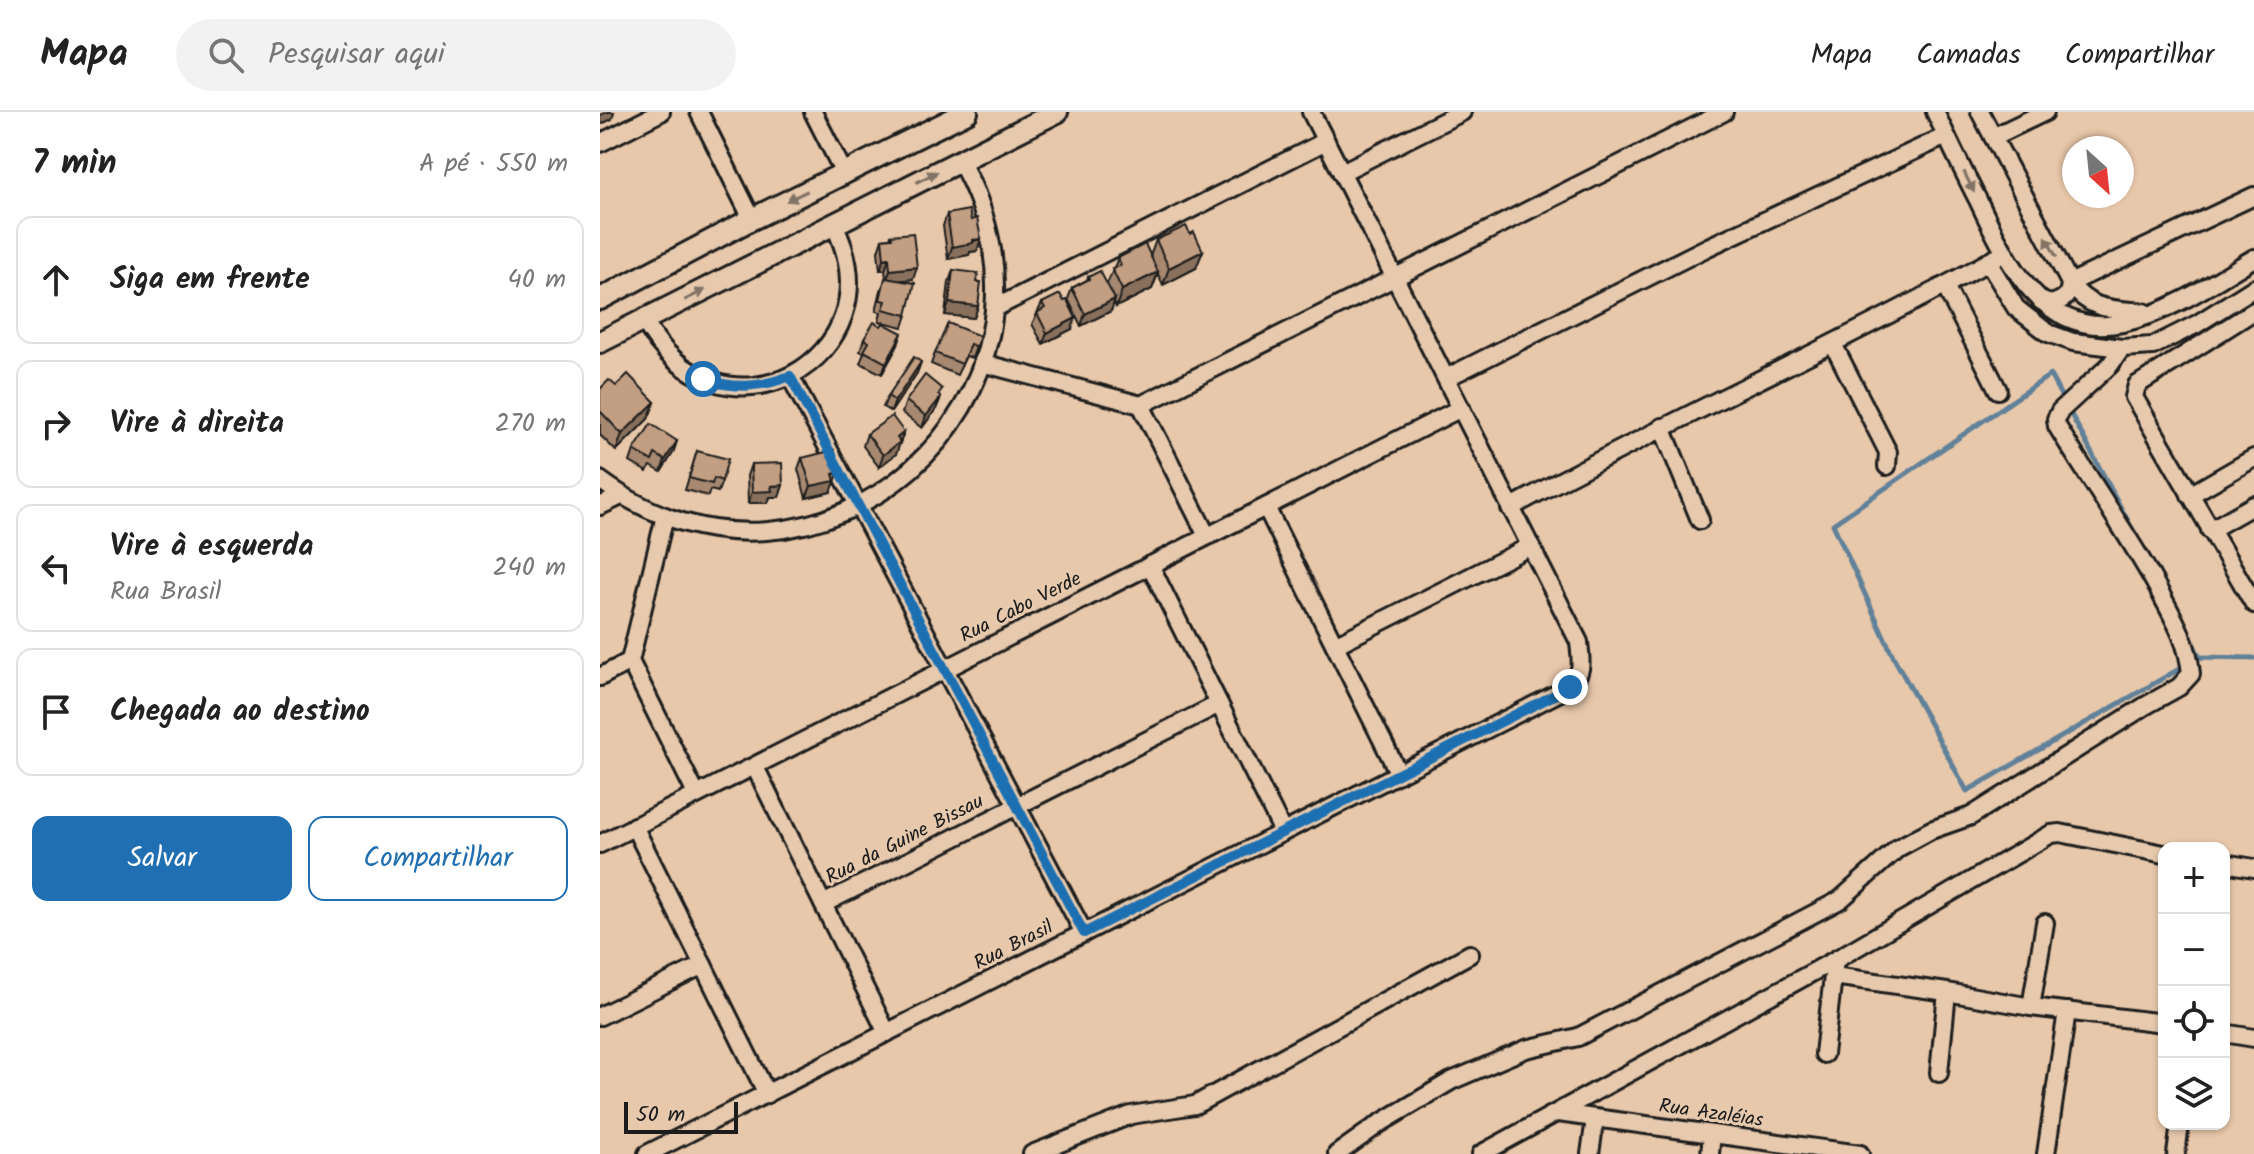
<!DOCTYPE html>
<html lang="pt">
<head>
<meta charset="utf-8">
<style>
	:root { --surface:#fff; --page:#f2f2f2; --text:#222; --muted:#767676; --line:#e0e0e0; --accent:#1f6fb2 }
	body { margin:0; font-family:Kalam,sans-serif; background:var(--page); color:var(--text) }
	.controls { position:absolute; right:24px; bottom:24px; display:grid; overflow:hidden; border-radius:16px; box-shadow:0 2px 6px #0004 }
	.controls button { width:72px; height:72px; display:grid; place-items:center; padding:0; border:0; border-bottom:2px solid var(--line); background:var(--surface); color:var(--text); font:40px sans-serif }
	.compass { position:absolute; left:1462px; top:24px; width:72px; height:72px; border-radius:50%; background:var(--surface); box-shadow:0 2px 6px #0004; rotate:153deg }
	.scale { position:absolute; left:24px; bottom:20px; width:114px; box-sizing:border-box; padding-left:8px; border:4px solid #1c1c1c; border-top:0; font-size:22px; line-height:28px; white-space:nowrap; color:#1c1c1c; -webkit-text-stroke:6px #e7caae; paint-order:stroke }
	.stop { position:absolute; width:24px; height:24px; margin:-18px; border:6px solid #1f6fb2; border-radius:50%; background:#fff }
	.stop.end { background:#1f6fb2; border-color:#fff; box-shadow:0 2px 8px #0008 }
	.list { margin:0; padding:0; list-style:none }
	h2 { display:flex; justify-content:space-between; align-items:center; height:104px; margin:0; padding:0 32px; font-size:34px }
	h2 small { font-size:26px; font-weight:400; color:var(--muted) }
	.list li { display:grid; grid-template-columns:52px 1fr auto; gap:24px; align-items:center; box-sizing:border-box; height:128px; margin:0 16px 16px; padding:0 16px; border:2px solid var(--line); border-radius:16px }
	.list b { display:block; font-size:30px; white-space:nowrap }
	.list p { margin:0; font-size:26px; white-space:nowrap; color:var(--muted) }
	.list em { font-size:26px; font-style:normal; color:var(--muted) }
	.actions { display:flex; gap:16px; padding:24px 32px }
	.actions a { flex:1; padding:18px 0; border:2px solid var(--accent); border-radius:16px; text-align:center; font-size:28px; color:var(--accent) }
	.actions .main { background:var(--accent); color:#fff }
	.icon { flex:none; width:44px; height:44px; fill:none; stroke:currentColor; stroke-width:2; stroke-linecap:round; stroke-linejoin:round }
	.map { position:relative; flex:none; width:1654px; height:1042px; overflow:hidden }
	header { display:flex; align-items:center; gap:48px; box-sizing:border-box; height:112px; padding:0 40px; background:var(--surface); border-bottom:2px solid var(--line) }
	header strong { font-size:38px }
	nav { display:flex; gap:44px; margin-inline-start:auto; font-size:28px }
	.search { width:560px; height:72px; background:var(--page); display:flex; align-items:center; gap:20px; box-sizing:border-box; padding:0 28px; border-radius:44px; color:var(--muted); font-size:30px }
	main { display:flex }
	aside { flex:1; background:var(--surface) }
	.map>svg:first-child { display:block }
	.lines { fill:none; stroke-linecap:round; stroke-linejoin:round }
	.stream { stroke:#618199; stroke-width:5 }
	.minor-casing { stroke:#1c1c1c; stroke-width:22 }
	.tertiary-casing { stroke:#1c1c1c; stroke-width:26 }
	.minor { stroke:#e7caae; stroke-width:16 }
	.tertiary { stroke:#e7caae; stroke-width:20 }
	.wall { fill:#a78870; stroke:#1c1c1c; stroke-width:2 }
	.shaded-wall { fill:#886f5b; stroke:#1c1c1c; stroke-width:2 }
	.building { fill:#c29e82; stroke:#1c1c1c; stroke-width:2 }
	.oneway { fill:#827365 }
	.route { stroke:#1f6fb2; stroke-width:10 }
	.labels { text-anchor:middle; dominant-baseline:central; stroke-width:6; stroke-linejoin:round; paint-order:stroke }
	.street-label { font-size:20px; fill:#1c1c1c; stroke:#e7caae }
</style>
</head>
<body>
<header>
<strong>Mapa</strong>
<div class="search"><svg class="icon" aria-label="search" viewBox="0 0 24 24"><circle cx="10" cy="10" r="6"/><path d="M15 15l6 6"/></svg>Pesquisar aqui</div>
<nav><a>Mapa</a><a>Camadas</a><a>Compartilhar</a></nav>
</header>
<main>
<aside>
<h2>7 min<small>A pé · 550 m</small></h2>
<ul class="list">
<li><svg class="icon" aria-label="ahead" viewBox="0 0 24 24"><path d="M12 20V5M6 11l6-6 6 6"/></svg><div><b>Siga em frente</b></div><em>40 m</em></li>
<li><svg class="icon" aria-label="right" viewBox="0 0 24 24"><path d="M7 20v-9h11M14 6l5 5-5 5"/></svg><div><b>Vire à direita</b></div><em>270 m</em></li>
<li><svg class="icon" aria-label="left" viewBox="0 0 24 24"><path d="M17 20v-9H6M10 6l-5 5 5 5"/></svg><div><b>Vire à esquerda</b><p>Rua Brasil</p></div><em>240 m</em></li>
<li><svg class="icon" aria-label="arrive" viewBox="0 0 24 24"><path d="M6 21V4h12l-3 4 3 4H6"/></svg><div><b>Chegada ao destino</b></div></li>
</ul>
<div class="actions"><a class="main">Salvar</a><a>Compartilhar</a></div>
</aside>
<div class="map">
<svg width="1654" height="1042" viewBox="0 0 1654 1042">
	<rect width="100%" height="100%" fill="#e8c8aa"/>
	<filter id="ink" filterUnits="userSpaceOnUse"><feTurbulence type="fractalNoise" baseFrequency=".0125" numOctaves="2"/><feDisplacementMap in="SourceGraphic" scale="16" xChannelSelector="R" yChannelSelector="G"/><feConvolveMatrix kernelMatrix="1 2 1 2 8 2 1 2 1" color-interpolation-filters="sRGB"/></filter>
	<g filter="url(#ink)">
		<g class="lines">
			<g class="stream">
				<path d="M1536,424L1450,263L1233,412L1294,546L1367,679L1600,545L1654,546"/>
				<path d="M1591,528L1600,545"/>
			</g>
			<g class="minor-casing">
				<g id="minor">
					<path d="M99,0L152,107"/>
					<path d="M213,0L244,61"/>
					<path d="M1335,0C1349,29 1363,59 1378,88C1406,147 1443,228 1523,211C1571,200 1613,171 1654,146"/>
					<path d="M1380,0L1470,171C1489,199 1513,197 1544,200"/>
					<path d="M1393,25L1445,0"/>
					<path d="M0,31L61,0"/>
					<path d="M742,60L862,0"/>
					<path d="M1396,146L1388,150L1416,196L1448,221L1473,230L1522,236L1553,234L1597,212L1654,176"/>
					<path d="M1345,174L1398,278"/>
					<path d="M1441,189L1451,192C1464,188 1469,185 1470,171L1654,84"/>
					<path d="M395,196L726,29"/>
					<path d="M1654,199L1537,273L1534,285L1654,492"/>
					<path d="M44,208C118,346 302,247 234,113"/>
					<path d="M1233,232L1288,340L1287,354"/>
					<path d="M382,251L541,293L1124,0"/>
					<path d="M190,264L484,821"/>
					<path d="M846,266L1108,135L1346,24"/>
					<path d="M541,293L607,424"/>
					<path d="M1062,315L1100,408"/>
					<path d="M0,368C216,529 494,284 360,49"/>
					<path d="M1590,383L1654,346"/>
					<path d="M0,394L21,384"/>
					<path d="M666,395L799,662"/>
					<path d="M910,396C1067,309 1231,237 1388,150"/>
					<path d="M65,404L30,549L96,682"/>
					<path d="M1610,418L1654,393"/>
					<path d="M550,453L683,720"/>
					<path d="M735,533L931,434"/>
					<path d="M0,565L30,549"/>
					<path d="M155,655L287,921"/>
					<path d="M34,714L167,982"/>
					<path d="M0,732L861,296"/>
					<path d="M1624,751L1654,756"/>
					<path d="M223,792L619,592"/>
					<path d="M1235,848L1233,864L1347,880L1431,895L1564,911"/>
					<path d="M1431,895L1445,811"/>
					<path d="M0,904L103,853"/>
					<path d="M1624,921L1654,926"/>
					<path d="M1224,942L1233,864"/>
					<path d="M1339,961L1347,880"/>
					<path d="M958,1001L1260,1042"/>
					<path d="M47,1042L970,575C984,558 981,551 979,530L711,0"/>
					<path d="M432,1042L531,1003L595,993L870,842"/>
					<path d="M737,1042L779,1012L851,969L926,937L978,925L1240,788L1298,736L1331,718L1371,704L1545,594L1579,575L1591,562C1588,527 1571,502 1555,471C1525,418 1489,367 1457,314L1456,307L1460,299L1510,253L1522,236"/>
					<path d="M881,1042L1235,848L1451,722L1460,721L1564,742"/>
					<path d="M990,1042L995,1007"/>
					<path d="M1110,1042L1112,1022"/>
					<path d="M1446,1042L1467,899"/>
					<path d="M1576,1042L1580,1012"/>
				</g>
			</g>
			<g class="tertiary-casing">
				<g id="tertiary">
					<path d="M0,187L152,107L367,0"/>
					<path d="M0,230L457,0"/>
				</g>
			</g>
			<use href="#minor" class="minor"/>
			<use href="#tertiary" class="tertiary"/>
		</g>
		<g class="wall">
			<path d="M347,102L377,139L370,140L369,143L348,147L343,114Z"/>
			<path d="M291,123L317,155L313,167L298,168L307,203L303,215L279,209L281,200L276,199L281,178L286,166L285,158H280L278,139L282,127L290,126Z"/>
			<path d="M556,128L596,156L563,173L558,162L552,177L516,195L514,191L511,199L481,214L468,187L472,176L487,168L488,165L507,172L518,146L550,144Z"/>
			<path d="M353,158L377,170L378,194L374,206L345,203L349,170Z"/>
			<path d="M442,191L472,217L443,232L432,212Z"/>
			<path d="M380,224L372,246L366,244L357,263L331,252L335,241Z"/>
			<path d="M264,227L298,233L282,262L260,251L264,241L260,239Z"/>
			<path d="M321,250L317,261L291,300L283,295L288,284Z"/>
			<path d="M16,274L55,290L48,307L16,339L0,323V277Z"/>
			<path d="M340,284L341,285L336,297L322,316L302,301L306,289Z"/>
			<path d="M304,320L296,342L279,355L263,334L267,322Z"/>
			<path d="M77,329L73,341L61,360L51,354L47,360L30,350L34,338Z"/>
			<path d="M97,339L122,369L118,380L110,378L108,384L85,378Z"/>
			<path d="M202,346L235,372H234L231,380L206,386L198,357Z"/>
			<path d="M151,352L183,373L179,385H170L168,391H148L147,364Z"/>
		</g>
		<g class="shaded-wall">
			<path d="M7,0H14L12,7L0,13V3Z"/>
			<path d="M381,127L377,139L370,140L369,143L348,147L352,135Z"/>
			<path d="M603,139L596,156L563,173L569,156Z"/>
			<path d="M289,146L285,158H280L284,147Z"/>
			<path d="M317,155L313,167L286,170L290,158Z"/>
			<path d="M558,160L552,177L516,195L522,178Z"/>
			<path d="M515,187L511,199L481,214L485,202Z"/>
			<path d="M349,191L378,194L374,206L345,203Z"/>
			<path d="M476,206L472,217L443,232L447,221Z"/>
			<path d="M302,221L298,233L282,262L286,251Z"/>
			<path d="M321,250L317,261L291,300L295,289Z"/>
			<path d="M341,285L336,297L322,316L326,304Z"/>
			<path d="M55,290L48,307L16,339L22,322Z"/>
			<path d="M304,320L296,342L279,355L283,343L297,326Z"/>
			<path d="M77,329L73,341L61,360L65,348Z"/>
			<path d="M239,360L231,380L206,386L211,374L233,362Z"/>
			<path d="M183,373L179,385H170L168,391H148L152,380L171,374Z"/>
		</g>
		<g class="building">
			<path d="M369,98L371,108L377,106L381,127L373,128V131L352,135L347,102Z"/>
			<path d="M586,114L590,122L594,120L603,139L569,156L556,128Z"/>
			<path d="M313,121L317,155L290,158L289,146L284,147L282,127L292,126L291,123Z"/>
			<path d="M545,132L558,160L522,178L512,157L521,153L518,146Z"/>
			<path d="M353,158L378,161L377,170H381L378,194L349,191Z"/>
			<path d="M500,159L515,187L485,202L472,176L489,167L488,165Z"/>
			<path d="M285,166L315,171L307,203L283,197L286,189L280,188Z"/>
			<path d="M460,182L464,189L467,188L476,206L447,221L437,201L445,196L442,191Z"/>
			<path d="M274,210L281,214L283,211L302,221L286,251L264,239L269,230L264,227Z"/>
			<path d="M348,211L380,224L376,235L370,232L362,252L335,241Z"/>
			<path d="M314,245L321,250L295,289L288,284Z"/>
			<path d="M28,262L55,290L22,322L0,299V277L9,268L16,274Z"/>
			<path d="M325,263L342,277L338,283L341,285L326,304L306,289Z"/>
			<path d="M292,304L304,320L297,326L300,330L283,343L267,322Z"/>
			<path d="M51,312L77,329L65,348L55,342L52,349L34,338Z"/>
			<path d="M234,338L239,360L233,362L235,369L211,374L202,346Z"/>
			<path d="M97,339L128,347L122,369L114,366L112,372L89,366Z"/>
			<path d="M182,351L183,373L171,374L172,379L152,380L151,352Z"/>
		</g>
		<defs><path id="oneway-solid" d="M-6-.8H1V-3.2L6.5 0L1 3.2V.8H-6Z" transform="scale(2)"/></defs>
		<g class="oneway">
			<use href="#oneway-solid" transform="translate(327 65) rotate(-27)"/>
			<use href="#oneway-solid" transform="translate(1369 70) rotate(64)"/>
			<use href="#oneway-solid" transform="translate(197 84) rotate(154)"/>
			<use href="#oneway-solid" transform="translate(1451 135) rotate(-118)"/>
			<use href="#oneway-solid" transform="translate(95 183) rotate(-27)"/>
		</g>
	</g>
	<g class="lines" filter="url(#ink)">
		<path class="route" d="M103,267C134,277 160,276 190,264L484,821L970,575"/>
	</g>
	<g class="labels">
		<g class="street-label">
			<text transform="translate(421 496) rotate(-27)">Rua Cabo Verde</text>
			<text transform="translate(305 728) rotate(-27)">Rua da Guine Bissau</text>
			<text transform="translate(414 834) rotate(-27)">Rua Brasil</text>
			<text transform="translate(1111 1002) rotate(8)">Rua Azaléias</text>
		</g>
	</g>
</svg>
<div class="controls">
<button>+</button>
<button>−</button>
<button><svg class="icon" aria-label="locate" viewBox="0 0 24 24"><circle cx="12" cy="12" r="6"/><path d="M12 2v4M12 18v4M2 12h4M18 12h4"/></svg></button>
<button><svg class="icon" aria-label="layers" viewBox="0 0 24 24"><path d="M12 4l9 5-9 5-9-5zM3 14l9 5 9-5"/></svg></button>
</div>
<svg class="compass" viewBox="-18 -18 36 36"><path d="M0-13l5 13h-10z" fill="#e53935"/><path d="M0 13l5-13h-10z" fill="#767676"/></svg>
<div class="scale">50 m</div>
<div class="stop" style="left:103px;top:267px"></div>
<div class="stop end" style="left:970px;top:575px"></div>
</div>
</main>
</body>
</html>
